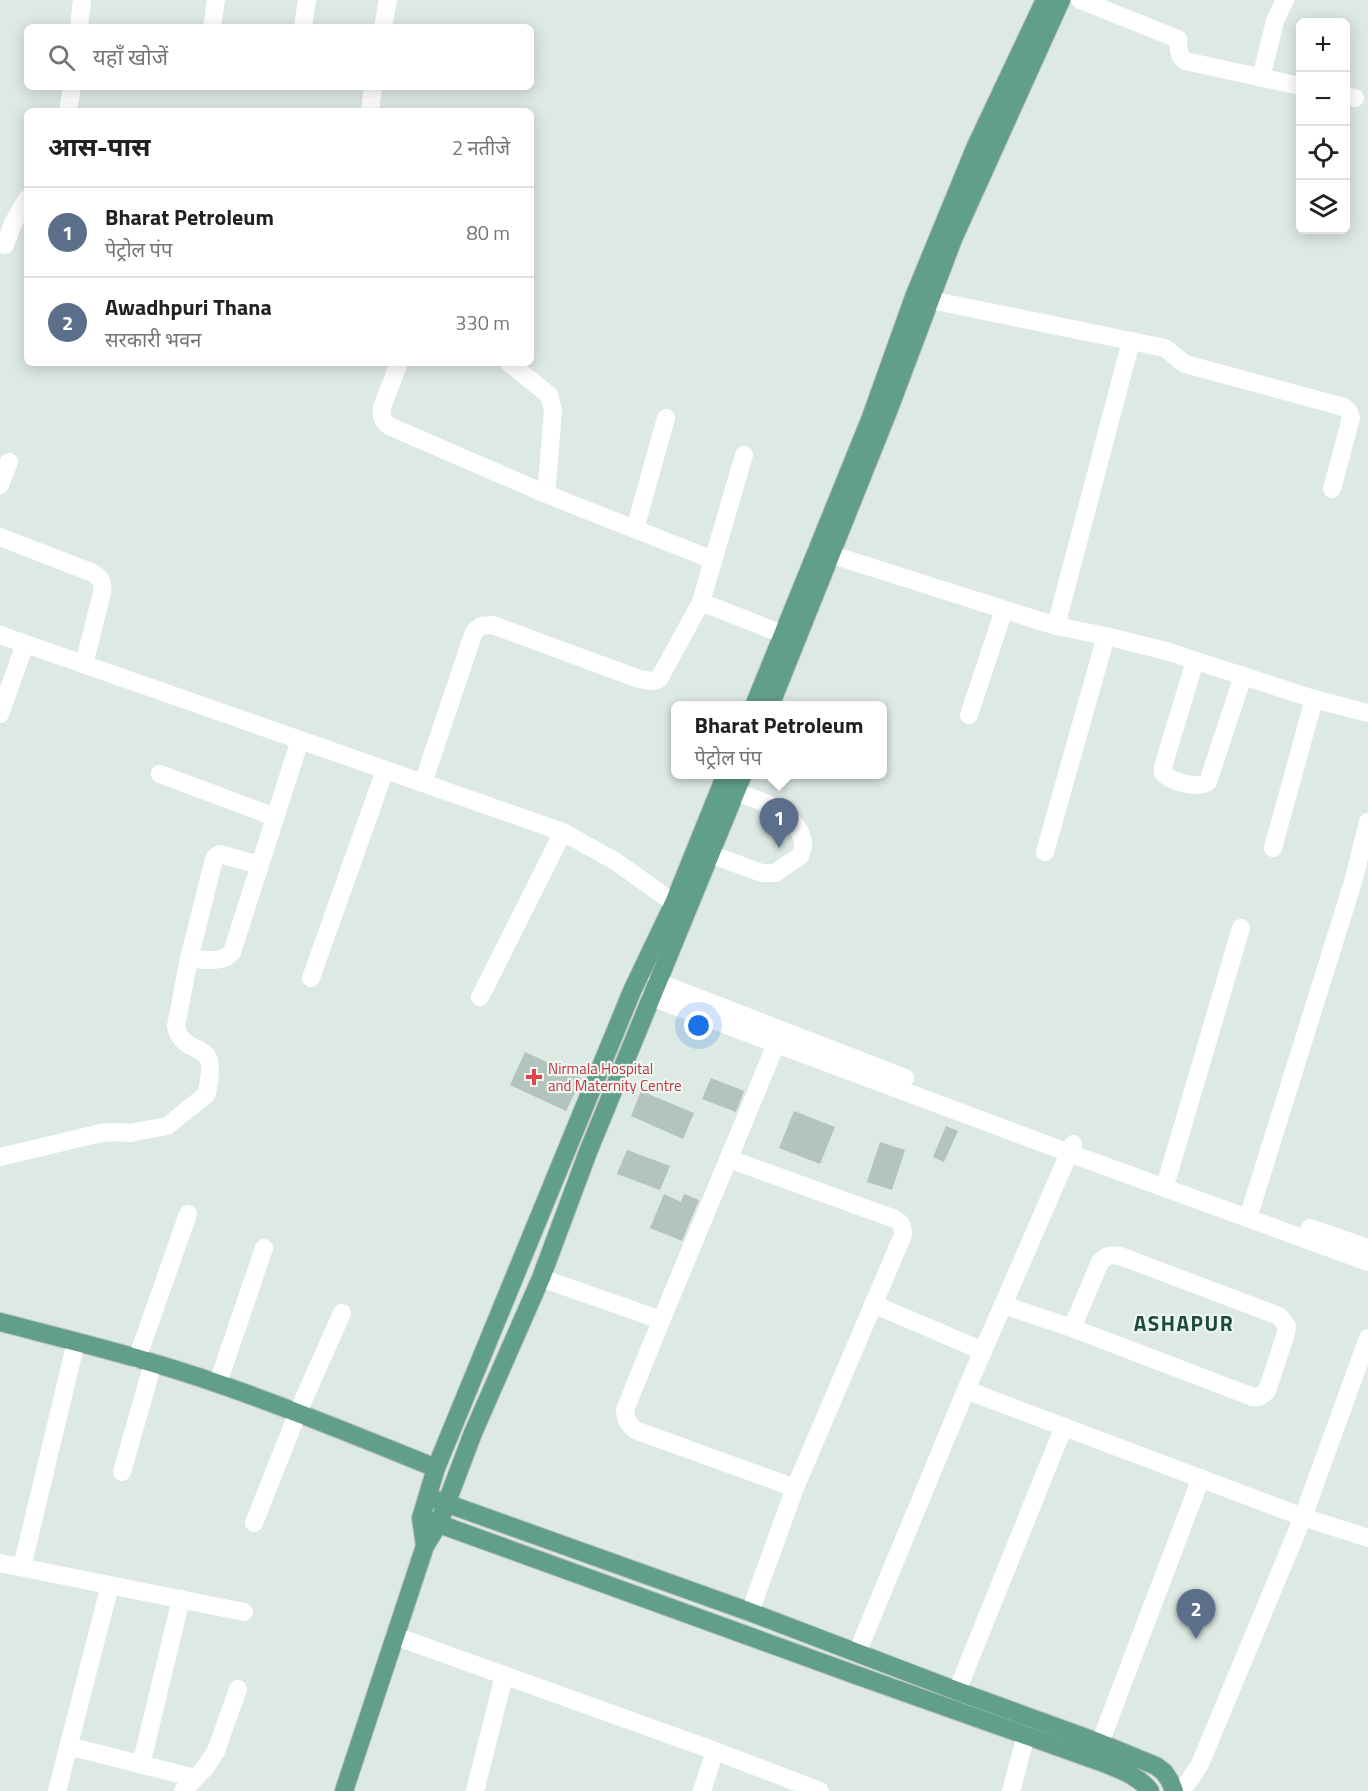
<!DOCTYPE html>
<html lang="hi">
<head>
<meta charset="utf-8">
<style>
	:root { --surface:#fff; --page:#f6f6f6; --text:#202124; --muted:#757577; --line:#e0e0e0; --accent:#7e4439 }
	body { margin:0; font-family:"Titillium Web","Noto Sans Devanagari",sans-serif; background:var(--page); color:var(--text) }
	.controls { position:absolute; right:18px; top:18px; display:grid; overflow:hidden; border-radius:9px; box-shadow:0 3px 15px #0003 }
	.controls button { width:54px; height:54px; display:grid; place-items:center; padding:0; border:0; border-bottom:2px solid var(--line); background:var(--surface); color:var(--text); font:30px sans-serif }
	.you { position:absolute; left:699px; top:1026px; width:21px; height:21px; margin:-15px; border:4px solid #fff; border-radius:50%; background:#1a73e8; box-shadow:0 0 0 9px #1a73e833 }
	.badge { display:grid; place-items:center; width:39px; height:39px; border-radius:50%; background:var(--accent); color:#fff; font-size:20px; font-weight:700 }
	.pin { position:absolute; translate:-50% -50px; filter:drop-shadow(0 2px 3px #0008) }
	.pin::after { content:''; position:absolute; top:32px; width:21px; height:18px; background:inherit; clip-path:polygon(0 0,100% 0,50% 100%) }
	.popup { position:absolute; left:671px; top:701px; width:216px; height:78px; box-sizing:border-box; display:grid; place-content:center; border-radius:9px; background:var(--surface); filter:drop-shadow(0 2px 4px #0005); font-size:20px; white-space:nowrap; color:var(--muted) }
	.popup b { font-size:22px; color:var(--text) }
	.popup::after { content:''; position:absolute; left:50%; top:100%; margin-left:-12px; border:12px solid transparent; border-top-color:var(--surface) }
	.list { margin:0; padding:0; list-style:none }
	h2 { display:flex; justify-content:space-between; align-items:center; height:78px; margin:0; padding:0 24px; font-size:26px }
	h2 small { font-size:20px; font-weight:400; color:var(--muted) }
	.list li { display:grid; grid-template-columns:39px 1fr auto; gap:18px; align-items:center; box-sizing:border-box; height:90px; padding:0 24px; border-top:2px solid var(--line) }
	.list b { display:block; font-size:22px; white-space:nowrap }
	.list p { margin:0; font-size:20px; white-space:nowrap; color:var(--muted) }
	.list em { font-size:20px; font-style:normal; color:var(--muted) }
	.icon { flex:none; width:33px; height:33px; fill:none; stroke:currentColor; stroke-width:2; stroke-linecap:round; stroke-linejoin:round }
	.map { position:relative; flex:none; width:1368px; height:1791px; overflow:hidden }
	.search { position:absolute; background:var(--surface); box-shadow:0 3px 15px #0003; left:24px; top:24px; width:510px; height:66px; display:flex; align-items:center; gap:15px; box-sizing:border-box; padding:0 21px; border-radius:9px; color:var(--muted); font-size:22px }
	.panel { position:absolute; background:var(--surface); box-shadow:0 3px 15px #0003; left:24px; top:108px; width:510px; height:258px; border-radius:9px }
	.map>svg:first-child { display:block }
	.building { fill:#b3c4bc }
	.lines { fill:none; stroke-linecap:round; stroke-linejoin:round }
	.major-casing { stroke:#bcc3c1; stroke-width:20 }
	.minor { stroke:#fff; stroke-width:18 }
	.major { stroke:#629f8b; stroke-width:18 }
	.health-dot { fill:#e0444e; stroke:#eef6f1; stroke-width:2 }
	.labels { text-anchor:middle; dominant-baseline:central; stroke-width:4.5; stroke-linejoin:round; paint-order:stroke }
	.health-label { font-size:15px; fill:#be3a42; stroke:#eef6f1; text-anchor:start }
	.district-label { font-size:21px; font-weight:bold; letter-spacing:1.5px; fill:#1c4a3b; stroke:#eef6f1 }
</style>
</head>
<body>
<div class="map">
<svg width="1368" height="1791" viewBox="0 0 1368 1791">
	<rect width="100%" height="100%" fill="#dde9e3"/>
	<g class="building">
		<path d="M525,1052L582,1078L566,1111L510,1085Z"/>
		<path d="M711,1078L744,1091L736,1112L702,1099Z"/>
		<path d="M641,1091L694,1113L683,1139L631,1116Z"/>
		<path d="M794,1111L835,1127L820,1164L779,1148Z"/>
		<path d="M946,1126L958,1131L944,1162L933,1157Z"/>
		<path d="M880,1142L905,1150L892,1190L867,1182Z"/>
		<path d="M627,1150L670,1166L660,1190L617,1174Z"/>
		<path d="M664,1194L681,1202L684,1194L699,1200L682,1241L650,1228Z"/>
	</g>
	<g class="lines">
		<g class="major-casing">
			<g id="major">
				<path d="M754,706L870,420L914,297L976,146L1045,0"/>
				<path d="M770,706L889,409L953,239L1061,0"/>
				<path d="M0,1322C73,1341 148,1359 219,1384C292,1409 364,1439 436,1468"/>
				<path d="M437,1500L750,1612L957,1691L1100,1743L1156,1766L1164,1772L1170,1781L1174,1791"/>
				<path d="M428,1520L856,1675L1101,1762C1118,1769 1138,1775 1150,1791"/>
				<path d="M425,1546L421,1518L436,1468L632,991L674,903L726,774"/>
				<path d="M344,1791L425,1546L439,1523L473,1433L541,1278L588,1152L743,774"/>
			</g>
		</g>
		<g class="minor">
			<path d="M1080,0L1178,39C1179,48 1178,56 1185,61L1300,86"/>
			<path d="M79,27L82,0"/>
			<path d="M212,27L216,0"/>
			<path d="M303,27L307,0"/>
			<path d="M383,27L388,0"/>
			<path d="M1261,78L1275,21L1285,0"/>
			<path d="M1346,96L1355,98"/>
			<path d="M68,111L72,87"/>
			<path d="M370,111L373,87"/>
			<path d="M0,243L5,245L13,223L27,199"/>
			<path d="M916,297L1165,348L1185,364L1344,407L1349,412L1351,418L1332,489"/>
			<path d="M399,363L382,407C381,416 382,420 389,426L546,494L713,560"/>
			<path d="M509,363L549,395L553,411L546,494"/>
			<path d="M0,485L9,462"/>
			<path d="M635,529L666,418"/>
			<path d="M0,537L93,573C102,578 103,584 102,593L84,664"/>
			<path d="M817,550L1056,626L1106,636L1166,651L1314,699L1368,713"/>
			<path d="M701,602L782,634"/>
			<path d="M1056,626L1131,341"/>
			<path d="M0,635L563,832L615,861L674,903"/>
			<path d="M1195,661L1163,767V773C1171,782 1198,789 1208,782L1243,676"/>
			<path d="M0,714L25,644"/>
			<path d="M969,715L1004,610"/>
			<path d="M160,774L275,817"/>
			<path d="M423,783L474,632L481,626L493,625L639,679L652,681L659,679L701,602L744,455"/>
			<path d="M1273,848L1314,699"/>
			<path d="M696,849L762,873H775L800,856C802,851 804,846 803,842C798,809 749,797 723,787"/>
			<path d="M1045,852L1106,636"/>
			<path d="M189,959C202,959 223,964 232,952L300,740"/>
			<path d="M311,978L385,770"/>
			<path d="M657,982L905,1078"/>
			<path d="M480,997L563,832"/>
			<path d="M651,997L1069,1153L1368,1262"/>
			<path d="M780,1034C729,1160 675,1284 625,1410C626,1420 628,1424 635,1430L795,1488"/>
			<path d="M0,1157L101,1133L117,1132L130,1133L167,1126L207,1094C208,1085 212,1069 209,1060C203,1045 180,1050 176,1026L189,959L213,863L215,857L220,854L259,865"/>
			<path d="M729,1159L895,1219C902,1223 903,1227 903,1235L795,1488L750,1612"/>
			<path d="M1168,1176L1241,928"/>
			<path d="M1248,1218L1353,882L1368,822"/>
			<path d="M1310,1228L1368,1248"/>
			<path d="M541,1278L661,1320"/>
			<path d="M873,1304L983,1351"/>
			<path d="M1003,1305L1072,1328L1253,1397H1259L1267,1391L1286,1333L1287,1326L1279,1316L1120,1256C1110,1254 1106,1256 1100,1262L1072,1328"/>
			<path d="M137,1359L188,1214"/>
			<path d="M218,1383L264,1248"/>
			<path d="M966,1390L1303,1517L1368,1538"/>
			<path d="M122,1472L153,1363"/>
			<path d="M254,1523L298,1412L342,1313"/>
			<path d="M0,1563L244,1612"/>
			<path d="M22,1567L76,1342"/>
			<path d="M395,1636L715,1751L820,1791"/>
			<path d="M857,1653L966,1390L1073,1144"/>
			<path d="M957,1691L1064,1426"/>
			<path d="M1100,1743L1201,1478"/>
			<path d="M68,1746L195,1778"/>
			<path d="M141,1765L181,1599"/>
			<path d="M57,1791L110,1585"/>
			<path d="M183,1791L205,1768L216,1751L238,1689"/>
			<path d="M475,1791L504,1676"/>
			<path d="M702,1791L715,1751"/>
			<path d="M1011,1791L1026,1735"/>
			<path d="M1179,1791L1189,1781L1200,1764L1303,1517L1368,1338"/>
		</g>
		<use href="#major" class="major"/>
	</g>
	<path class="health-dot" d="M531 1068h6v6h6v6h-6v6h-6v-6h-6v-6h6z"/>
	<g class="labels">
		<g class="health-label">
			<text x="548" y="1068">Nirmala Hospital<tspan x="548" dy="17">and Maternity Centre</tspan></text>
		</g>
		<g class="district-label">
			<text x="1184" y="1323">ASHAPUR</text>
		</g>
	</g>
</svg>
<div class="controls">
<button>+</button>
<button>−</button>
<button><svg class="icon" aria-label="locate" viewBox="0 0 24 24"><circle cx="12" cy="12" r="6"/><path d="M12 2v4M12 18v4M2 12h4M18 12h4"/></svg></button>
<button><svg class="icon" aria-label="layers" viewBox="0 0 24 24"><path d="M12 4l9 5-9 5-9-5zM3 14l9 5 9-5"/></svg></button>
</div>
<div class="you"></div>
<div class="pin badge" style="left:779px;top:848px;background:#5c6f8a">1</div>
<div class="popup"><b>Bharat Petroleum</b>पेट्रोल पंप</div>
<div class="pin badge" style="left:1196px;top:1639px;background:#5c6f8a">2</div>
<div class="search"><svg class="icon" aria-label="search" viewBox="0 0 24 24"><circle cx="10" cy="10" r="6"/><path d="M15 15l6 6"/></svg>यहाँ खोजें</div>
<section class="panel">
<h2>आस-पास<small>2 नतीजे</small></h2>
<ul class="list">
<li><span class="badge" style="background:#5c6f8a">1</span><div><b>Bharat Petroleum</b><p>पेट्रोल पंप</p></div><em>80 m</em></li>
<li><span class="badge" style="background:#5c6f8a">2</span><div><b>Awadhpuri Thana</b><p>सरकारी भवन</p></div><em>330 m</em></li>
</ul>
</section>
</div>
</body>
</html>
